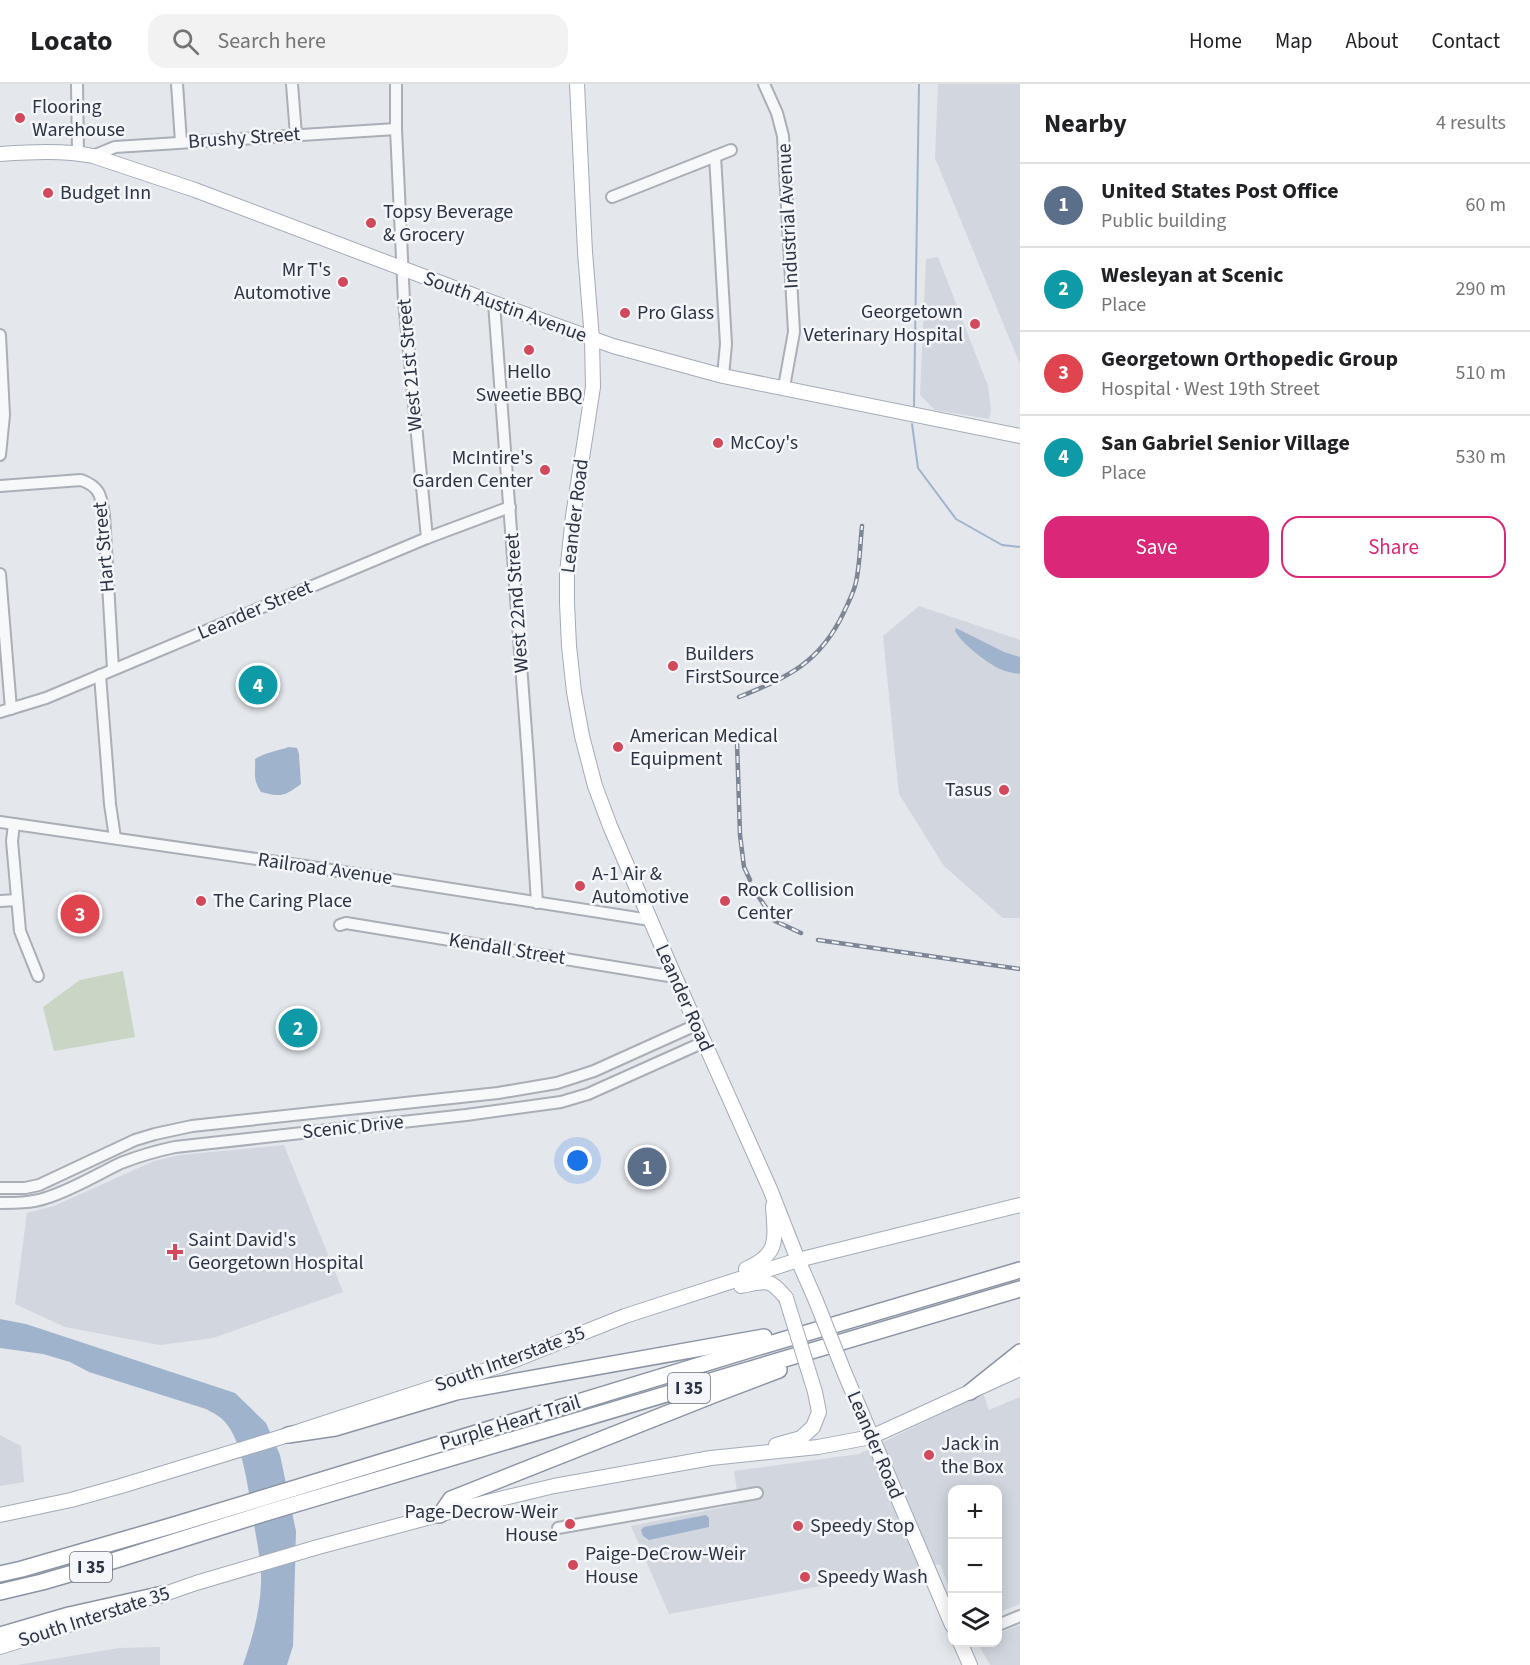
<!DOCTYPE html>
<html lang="en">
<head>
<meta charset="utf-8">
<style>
	:root { --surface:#fff; --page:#f2f2f2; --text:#202124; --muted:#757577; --line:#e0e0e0; --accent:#db2777 }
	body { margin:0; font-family:"Source Sans 3",sans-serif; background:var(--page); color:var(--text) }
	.controls { position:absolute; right:18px; bottom:18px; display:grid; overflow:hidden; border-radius:12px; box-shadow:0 3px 15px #0003 }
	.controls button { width:54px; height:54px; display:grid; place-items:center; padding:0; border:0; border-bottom:2px solid var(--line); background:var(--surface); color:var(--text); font:30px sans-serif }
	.you { position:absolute; left:578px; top:1077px; width:21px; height:21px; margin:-15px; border:4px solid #fff; border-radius:50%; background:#1a73e8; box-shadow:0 0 0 9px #1a73e833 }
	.badge { display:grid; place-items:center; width:39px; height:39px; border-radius:50%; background:var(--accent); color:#fff; font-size:20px; font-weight:700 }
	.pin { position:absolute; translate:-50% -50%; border:3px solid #fff; box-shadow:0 2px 6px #0006 }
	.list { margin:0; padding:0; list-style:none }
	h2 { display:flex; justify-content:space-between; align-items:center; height:78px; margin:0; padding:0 24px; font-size:26px }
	h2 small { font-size:20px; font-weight:400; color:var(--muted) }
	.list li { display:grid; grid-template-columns:39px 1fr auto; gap:18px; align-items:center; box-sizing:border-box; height:84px; padding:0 24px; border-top:2px solid var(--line) }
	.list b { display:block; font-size:22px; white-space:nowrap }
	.list p { margin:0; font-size:20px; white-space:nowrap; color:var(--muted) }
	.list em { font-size:20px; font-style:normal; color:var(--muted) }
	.actions { display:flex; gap:12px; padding:18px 24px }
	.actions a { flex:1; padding:14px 0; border:2px solid var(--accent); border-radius:18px; text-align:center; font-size:21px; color:var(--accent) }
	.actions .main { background:var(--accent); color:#fff }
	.icon { flex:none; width:33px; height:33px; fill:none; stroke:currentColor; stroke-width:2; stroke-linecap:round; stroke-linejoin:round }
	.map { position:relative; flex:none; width:1020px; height:1581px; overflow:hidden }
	header { display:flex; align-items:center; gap:36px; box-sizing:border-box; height:84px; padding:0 30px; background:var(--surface); border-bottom:2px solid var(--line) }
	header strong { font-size:28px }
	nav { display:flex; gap:33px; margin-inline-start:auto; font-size:21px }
	.search { width:420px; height:54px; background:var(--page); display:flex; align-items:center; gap:15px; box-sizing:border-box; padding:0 21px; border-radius:18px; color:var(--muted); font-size:22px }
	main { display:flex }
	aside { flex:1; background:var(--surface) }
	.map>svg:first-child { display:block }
	.built { fill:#d2d6de }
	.green { fill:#c9d6c5 }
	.water { fill:#9fb4cc }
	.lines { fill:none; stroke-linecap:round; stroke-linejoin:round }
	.stream { stroke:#9fb4cc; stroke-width:2 }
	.minor-casing { stroke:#a9aeb7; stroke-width:14 }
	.major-casing { stroke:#a3abb8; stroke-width:16 }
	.highway-casing { stroke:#8b94a3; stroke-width:18 }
	.minor { stroke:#f7f8fa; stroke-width:10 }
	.major { stroke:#fff; stroke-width:14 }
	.highway { stroke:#fff; stroke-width:15 }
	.rail-casing { stroke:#7d8696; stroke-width:4.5 }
	.rail { stroke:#f4f6f9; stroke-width:2; stroke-dasharray:7; stroke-linecap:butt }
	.major-bridge-casing { stroke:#a3abb8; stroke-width:16; stroke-linecap:butt }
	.major-bridge { stroke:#fff; stroke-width:14 }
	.poi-dot { fill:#d1495b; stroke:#f4f6f9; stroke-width:2 }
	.labels { text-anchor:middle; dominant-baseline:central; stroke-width:5; stroke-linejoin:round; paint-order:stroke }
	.shield { fill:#f4f6f9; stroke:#676e7b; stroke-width:1.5 }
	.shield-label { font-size:18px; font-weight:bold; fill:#2b3445 }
	.poi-label { font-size:20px; fill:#2b3445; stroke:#f4f6f9; text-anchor:start }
	.street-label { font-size:20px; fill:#2b3445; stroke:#f4f6f9 }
</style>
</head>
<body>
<header>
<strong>Locato</strong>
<div class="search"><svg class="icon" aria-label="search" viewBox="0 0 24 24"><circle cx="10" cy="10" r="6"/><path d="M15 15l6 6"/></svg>Search here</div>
<nav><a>Home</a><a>Map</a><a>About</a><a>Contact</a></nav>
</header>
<main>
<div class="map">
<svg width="1020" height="1581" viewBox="0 0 1020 1581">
	<rect width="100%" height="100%" fill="#e4e7ec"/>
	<g class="built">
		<path d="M938,0H1020V280L935,74Z"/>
		<path d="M938,173L988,302L991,326L989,335L935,326L920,311L926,175Z"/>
		<path d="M919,522L1020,556V834H1003L944,782L899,710L883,552Z"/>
		<path d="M284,1061L343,1208L213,1254L160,1261L65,1243L15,1220L27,1129L54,1122L154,1077L180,1071Z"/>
		<path d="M983,1309L989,1326L1020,1313V1520L998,1529V1406H952V1512L940,1480L669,1530L631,1442L739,1420L734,1387L859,1370Z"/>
		<path d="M0,1351L21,1362L24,1398L0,1402Z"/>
		<path d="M1020,1541V1581H990L978,1559L998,1558V1550Z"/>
		<path d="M160,1563V1581H17L119,1564Z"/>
	</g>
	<path class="green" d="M123,887L135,953L54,967L43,923L80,896Z"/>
	<g class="water">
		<path d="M956,544L1004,568L1020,573V590C1014,589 1006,588 1000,585C987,579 961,559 955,547Z"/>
		<path d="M289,663L297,664L299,670L301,700C284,713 280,713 261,708C252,693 256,691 255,675C266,668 277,667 289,663Z"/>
		<path d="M0,1235L26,1240L235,1309L266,1339L280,1371L296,1447L293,1562L287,1581H243C252,1556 260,1527 261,1500C262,1480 257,1459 254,1440C249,1412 244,1359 225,1338C220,1332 213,1329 206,1325L89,1288L70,1278L43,1270L0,1264Z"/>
		<path d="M706,1431L709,1434V1443L649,1456L643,1452L641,1446L644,1443Z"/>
	</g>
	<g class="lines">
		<g class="stream">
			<path d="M914,323L919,0"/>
			<path d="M912,340L918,384L956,435L1002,461L1020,463"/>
		</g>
		<g class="minor-casing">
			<g id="minor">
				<path d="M77,0L78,69"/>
				<path d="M177,0L181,58"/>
				<path d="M292,0L296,51"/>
				<path d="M396,0V45L404,217L427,454"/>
				<path d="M764,0L777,29L783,52L794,248L784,303"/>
				<path d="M93,72L115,63L131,62L396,45"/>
				<path d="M715,72L726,260L723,292"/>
				<path d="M612,113L731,66"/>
				<path d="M494,219L528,674L537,819"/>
				<path d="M0,251L4,331L0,371"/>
				<path d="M0,402L81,396C101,403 101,413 104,431L113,585"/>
				<path d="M0,490L11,625"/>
				<path d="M100,591L110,720L115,754"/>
				<path d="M0,628L46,614L427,454L510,423"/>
				<path d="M0,738L305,782L650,836"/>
				<path d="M14,740L12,757L20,847L38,892"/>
				<path d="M0,817L17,816"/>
				<path d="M340,841L346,839L675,893"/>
				<path d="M0,1104H25L39,1101L135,1056L155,1050L192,1042L498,1009L557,999L594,987L696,941"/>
				<path d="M0,1119C15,1119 31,1119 46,1114C72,1106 96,1091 121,1079C139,1072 156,1067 175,1063L466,1031L561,1018L588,1010L704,958"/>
				<path d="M558,1444L757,1409"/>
				<path d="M998,1541L1020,1532"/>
			</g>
		</g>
		<g class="major-casing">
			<g id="major">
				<path d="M577,0L585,168L592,255L593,303L573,432L567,489V519L569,562L574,608L582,652L595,702L610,742L675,893L770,1105L798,1176L816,1217"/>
				<path d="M0,70C30,68 64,66 93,72L195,106L494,219L613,262L723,292L1020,352"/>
				<path d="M746,1185C780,1170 775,1155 773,1122"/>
				<path d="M741,1202C766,1197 769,1193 786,1214"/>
				<path d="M845,1290L952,1541"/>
				<path d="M776,1361L801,1354L813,1343L819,1328L815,1308"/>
				<path d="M0,1431L71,1416L121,1402L288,1351L502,1281L625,1232L798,1176L1020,1121"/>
				<path d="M153,1514L196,1499L318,1463L487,1418L554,1402L711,1374L818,1363L871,1353L1020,1285"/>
				<path d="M960,1558L970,1581"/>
				<path d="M0,1563L109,1528"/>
			</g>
		</g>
		<g class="highway-casing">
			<g id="highway">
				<path d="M970,1308L1020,1268"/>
				<path d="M288,1351L335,1344L456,1308L764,1253"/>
				<path d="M440,1431L451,1415L716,1310L779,1286"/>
				<path d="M0,1490L22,1485L174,1441L759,1263L1020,1186"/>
				<path d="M0,1508L42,1498L90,1484L269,1428L1020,1205"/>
				<path d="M0,1551L69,1531L163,1510"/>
			</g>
		</g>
		<use href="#minor" class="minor"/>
		<use href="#major" class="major"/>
		<use href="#highway" class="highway"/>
		<g class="rail-casing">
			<g id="rail">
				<path d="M739,613C788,593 820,579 844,528C848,519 854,508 856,498C860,480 860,461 862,442"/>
				<path d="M737,658L740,751L744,783L750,796"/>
				<path d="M754,806L775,837L801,849"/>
				<path d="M818,856L1020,885"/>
			</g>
		</g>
		<use href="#rail" class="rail"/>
		<g class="major-bridge-casing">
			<g id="major-bridge">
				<path d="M786,1214L815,1308"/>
				<path d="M816,1217L845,1290"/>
			</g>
		</g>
		<use href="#major-bridge" class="major-bridge"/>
	</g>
	<g class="poi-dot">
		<circle cx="20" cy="34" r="6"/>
		<circle cx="48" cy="109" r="6"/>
		<circle cx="371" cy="139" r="6"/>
		<circle cx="343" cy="198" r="6"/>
		<circle cx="625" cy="229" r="6"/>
		<circle cx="975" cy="240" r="6"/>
		<circle cx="529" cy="266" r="6"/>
		<circle cx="718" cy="359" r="6"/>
		<circle cx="545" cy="386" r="6"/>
		<circle cx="673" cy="582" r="6"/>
		<circle cx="618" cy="663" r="6"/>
		<circle cx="1004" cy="706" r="6"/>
		<circle cx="580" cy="802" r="6"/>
		<circle cx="201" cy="817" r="6"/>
		<circle cx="725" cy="817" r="6"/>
		<path d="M172 1159h6v6h6v6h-6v6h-6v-6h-6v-6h6z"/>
		<circle cx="929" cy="1371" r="6"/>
		<circle cx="570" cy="1440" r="6"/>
		<circle cx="798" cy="1442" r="6"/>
		<circle cx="573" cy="1481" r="6"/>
		<circle cx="805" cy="1493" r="6"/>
	</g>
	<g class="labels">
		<g class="shield">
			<rect x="668" y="1289" width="42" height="30" rx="4.5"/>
			<rect x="70" y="1468" width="42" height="30" rx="4.5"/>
		</g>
		<g class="shield-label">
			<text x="689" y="1304">I 35</text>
			<text x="91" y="1483">I 35</text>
		</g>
		<g class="poi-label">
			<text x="32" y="23">Flooring<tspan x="32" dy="23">Warehouse</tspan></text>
			<text x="60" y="109">Budget Inn</text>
			<text x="383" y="128">Topsy Beverage<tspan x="383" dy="23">&amp; Grocery</tspan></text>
			<text x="331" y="186" text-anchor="end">Mr T's<tspan x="331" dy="23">Automotive</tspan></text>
			<text x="963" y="228" text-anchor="end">Georgetown<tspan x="963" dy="23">Veterinary Hospital</tspan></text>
			<text x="637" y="229">Pro Glass</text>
			<text x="529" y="288" text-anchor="middle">Hello<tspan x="529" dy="23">Sweetie BBQ</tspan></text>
			<text x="730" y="359">McCoy's</text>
			<text x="533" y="374" text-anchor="end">McIntire's<tspan x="533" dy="23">Garden Center</tspan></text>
			<text x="685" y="570">Builders<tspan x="685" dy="23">FirstSource</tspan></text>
			<text x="630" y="652">American Medical<tspan x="630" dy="23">Equipment</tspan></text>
			<text x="992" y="706" text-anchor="end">Tasus</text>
			<text x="592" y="790">A-1 Air &amp;<tspan x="592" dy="23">Automotive</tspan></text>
			<text x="737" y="806">Rock Collision<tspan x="737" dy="23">Center</tspan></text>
			<text x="213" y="817">The Caring Place</text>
			<text x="188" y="1156">Saint David's<tspan x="188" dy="23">Georgetown Hospital</tspan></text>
			<text x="941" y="1360">Jack in<tspan x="941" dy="23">the Box</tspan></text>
			<text x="558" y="1428" text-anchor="end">Page-Decrow-Weir<tspan x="558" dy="23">House</tspan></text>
			<text x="810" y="1442">Speedy Stop</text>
			<text x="585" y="1470">Paige-DeCrow-Weir<tspan x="585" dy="23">House</tspan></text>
			<text x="817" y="1493">Speedy Wash</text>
		</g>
		<g class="street-label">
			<text transform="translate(244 54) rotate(-4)">Brushy Street</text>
			<text transform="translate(788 132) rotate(-93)">Industrial Avenue</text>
			<text transform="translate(505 223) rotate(20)">South Austin Avenue</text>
			<text transform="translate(410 281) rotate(-95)">West 21st Street</text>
			<text transform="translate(575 432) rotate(-83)">Leander Road</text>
			<text transform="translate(104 463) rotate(-95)">Hart Street</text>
			<text transform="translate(517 519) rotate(-94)">West 22nd Street</text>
			<text transform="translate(255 526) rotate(-23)">Leander Street</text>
			<text transform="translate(325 785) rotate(8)">Railroad Avenue</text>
			<text transform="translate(507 865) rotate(9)">Kendall Street</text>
			<text transform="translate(684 914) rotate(66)">Leander Road</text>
			<text transform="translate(353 1043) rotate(-6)">Scenic Drive</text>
			<text transform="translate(510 1275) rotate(-20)">South Interstate 35</text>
			<text transform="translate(510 1339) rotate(-17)">Purple Heart Trail</text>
			<text transform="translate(875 1361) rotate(67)">Leander Road</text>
			<text transform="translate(94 1533) rotate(-18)">South Interstate 35</text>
		</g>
	</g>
</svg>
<div class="controls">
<button>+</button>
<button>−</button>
<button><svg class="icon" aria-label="layers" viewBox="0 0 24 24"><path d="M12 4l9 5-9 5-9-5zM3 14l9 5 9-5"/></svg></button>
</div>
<div class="you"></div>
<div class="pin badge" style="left:647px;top:1083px;background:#5c6f8a">1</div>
<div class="pin badge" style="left:298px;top:944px;background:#0f9aa8">2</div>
<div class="pin badge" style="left:80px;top:830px;background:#e0444e">3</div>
<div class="pin badge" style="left:258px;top:601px;background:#0f9aa8">4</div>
</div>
<aside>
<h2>Nearby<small>4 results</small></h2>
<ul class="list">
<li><span class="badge" style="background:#5c6f8a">1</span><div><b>United States Post Office</b><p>Public building</p></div><em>60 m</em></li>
<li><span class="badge" style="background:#0f9aa8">2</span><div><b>Wesleyan at Scenic</b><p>Place</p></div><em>290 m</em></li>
<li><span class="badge" style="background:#e0444e">3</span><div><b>Georgetown Orthopedic Group</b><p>Hospital · West 19th Street</p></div><em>510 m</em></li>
<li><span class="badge" style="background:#0f9aa8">4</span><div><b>San Gabriel Senior Village</b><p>Place</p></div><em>530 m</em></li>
</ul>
<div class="actions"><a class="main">Save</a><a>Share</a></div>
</aside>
</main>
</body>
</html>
